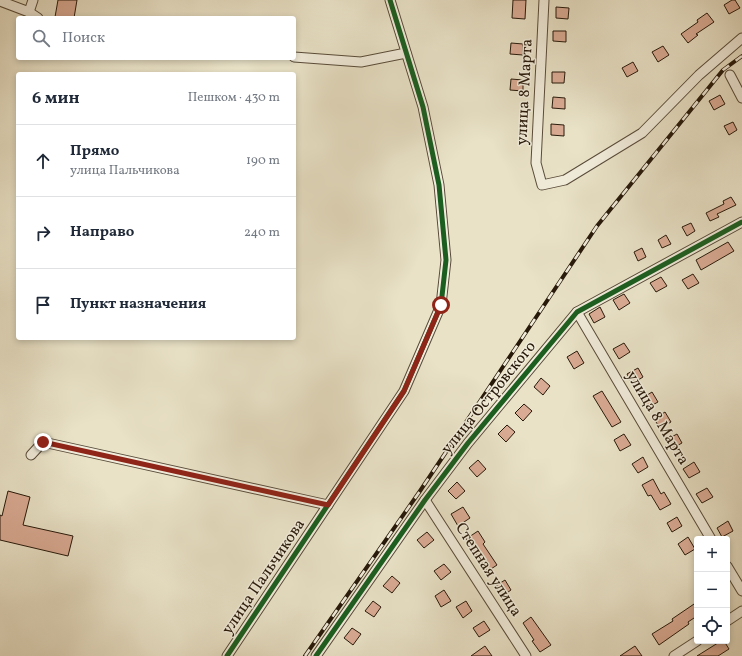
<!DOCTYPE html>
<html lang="ru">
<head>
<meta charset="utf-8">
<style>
	:root { --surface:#fff; --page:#f2f2f3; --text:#1f2937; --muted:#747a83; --line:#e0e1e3 }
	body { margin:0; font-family:Vollkorn,serif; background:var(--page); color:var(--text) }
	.controls { position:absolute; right:12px; bottom:12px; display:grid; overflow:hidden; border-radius:4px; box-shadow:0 2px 6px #0003 }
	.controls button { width:36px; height:36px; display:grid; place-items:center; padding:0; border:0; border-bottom:1px solid var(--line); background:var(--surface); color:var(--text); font:20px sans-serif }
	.stop { position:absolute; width:12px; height:12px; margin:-9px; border:3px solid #8f2418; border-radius:50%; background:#fff }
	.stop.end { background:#8f2418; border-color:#fff; box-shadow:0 1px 4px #0008 }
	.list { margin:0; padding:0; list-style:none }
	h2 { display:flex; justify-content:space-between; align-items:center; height:52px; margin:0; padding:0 16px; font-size:17px }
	h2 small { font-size:13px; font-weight:400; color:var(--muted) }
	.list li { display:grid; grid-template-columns:26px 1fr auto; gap:12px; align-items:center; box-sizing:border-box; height:72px; padding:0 16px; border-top:1px solid var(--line) }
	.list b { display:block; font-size:15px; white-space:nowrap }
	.list p { margin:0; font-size:13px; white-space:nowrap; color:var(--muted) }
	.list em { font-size:13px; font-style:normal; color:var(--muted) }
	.icon { flex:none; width:22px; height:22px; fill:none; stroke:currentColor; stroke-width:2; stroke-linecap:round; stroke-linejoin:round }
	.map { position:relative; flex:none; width:742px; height:656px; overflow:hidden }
	.search { position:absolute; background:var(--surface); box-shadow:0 2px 6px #0003; left:16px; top:16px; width:280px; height:44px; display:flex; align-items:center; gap:10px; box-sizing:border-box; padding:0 14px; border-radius:4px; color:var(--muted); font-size:15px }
	.panel { position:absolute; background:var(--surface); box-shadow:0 2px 6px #0003; left:16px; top:72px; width:280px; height:268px; border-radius:4px }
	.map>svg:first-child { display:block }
	.building { fill:#daab94; stroke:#27190a }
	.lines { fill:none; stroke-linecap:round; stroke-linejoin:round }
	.minor-casing { stroke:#584b39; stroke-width:11 }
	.minor { stroke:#f1ecdb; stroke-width:9 }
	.rail-casing { stroke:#27190a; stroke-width:4 }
	.rail { stroke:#f1ecdb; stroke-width:2.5; stroke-dasharray:8; stroke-linecap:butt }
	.cycleway-casing { stroke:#f1ecdb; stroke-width:8 }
	.cycleway { stroke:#1b5e20; stroke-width:5 }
	.route { stroke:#8f2418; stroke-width:5 }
	.labels { text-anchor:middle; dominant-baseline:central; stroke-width:3; stroke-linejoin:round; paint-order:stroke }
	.street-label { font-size:16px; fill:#27190a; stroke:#f1ecdb }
</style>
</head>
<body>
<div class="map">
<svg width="742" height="656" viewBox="0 0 742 656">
	<rect width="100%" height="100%" fill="#e9e2c7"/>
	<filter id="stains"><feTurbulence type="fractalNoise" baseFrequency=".005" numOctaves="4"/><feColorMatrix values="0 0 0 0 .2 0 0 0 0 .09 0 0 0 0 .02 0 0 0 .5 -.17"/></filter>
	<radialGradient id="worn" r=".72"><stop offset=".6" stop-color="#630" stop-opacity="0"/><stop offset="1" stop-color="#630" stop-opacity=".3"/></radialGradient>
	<g class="building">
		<path d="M58,0H77L74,18L55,17Z"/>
		<path d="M513,0H526L525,19L512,18Z"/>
		<path d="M732,0H735L740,8L729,14L724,5Z"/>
		<path d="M556,7L569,8L568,19L556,18Z"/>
		<path d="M707,13L714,22L696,34L698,35L688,43L681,34L698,22L697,20Z"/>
		<path d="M553,31H566V42L553,41Z"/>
		<path d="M511,43L523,44V55L510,54Z"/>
		<path d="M663,46L669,55L658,62L652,52Z"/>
		<path d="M633,62L638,71L627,77L622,68Z"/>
		<path d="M552,72H565L564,83H552Z"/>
		<path d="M511,79L523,80V91L510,90Z"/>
		<path d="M720,95L725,104L714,110L709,101Z"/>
		<path d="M553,97L565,98V109L552,108Z"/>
		<path d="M733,122L737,130L729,135L724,126Z"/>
		<path d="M551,124L564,125V136L551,135Z"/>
		<path d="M731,197L736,205L717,214L719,217L710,221L706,213L724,204L723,201Z"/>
		<path d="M691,223L695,231L687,236L682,227Z"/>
		<path d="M666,235L671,244L662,248L658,240Z"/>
		<path d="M728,242L734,251L701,270L696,260Z"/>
		<path d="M642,248L646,257L638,261L634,252Z"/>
		<path d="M693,274L699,283L688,289L682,280Z"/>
		<path d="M661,277L667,286L656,292L650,283Z"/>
		<path d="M624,294L630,303L619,310L613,300Z"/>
		<path d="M600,307L605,317L594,323L589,314Z"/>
		<path d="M624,343L630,352L619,359L613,349Z"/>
		<path d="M577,351L584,363L574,369L567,357Z"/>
		<path d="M638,368L643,377L632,384L627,374Z"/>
		<path d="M541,378L550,386L543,395L534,387Z"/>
		<path d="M602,391L621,422L612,427L593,396Z"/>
		<path d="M652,392L658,402L647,408L641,399Z"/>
		<path d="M524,404L532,411L523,421L515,413Z"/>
		<path d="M665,412L671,422L660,428L654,419Z"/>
		<path d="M507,425L515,432L506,442L498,434Z"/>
		<path d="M624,434L631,445L620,451L614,440Z"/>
		<path d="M677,434L682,443L671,449L666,440Z"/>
		<path d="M643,457L648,467L638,473L632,464Z"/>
		<path d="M478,460L486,469L477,477L469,468Z"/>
		<path d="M694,462L700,472L689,478L683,469Z"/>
		<path d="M653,479L661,494L664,492L671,504L660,510L651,495L648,496L642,485Z"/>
		<path d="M457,482L465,491L456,499L448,491Z"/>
		<path d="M707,488L713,497L702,503L696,494Z"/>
		<path d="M8,491L30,497L23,525L73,536L68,556L0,540V515L2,516Z"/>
		<path d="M463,507L470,518L458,526L451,514Z"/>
		<path d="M677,517L682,526L672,532L667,523Z"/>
		<path d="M728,521L733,531L722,537L717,528Z"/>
		<path d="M478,531L485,542L483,544L497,565L488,571L466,539Z"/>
		<path d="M427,532L434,540L424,548L417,540Z"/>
		<path d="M688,537L695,549L685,555L678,544Z"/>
		<path d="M444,564L451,572L441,580L434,571Z"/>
		<path d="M392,576L400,583L392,593L383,586Z"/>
		<path d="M505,580L511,590L501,597L494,587Z"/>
		<path d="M444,590L451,601L441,607L435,596Z"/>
		<path d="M373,601L381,607L374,617L365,611Z"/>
		<path d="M466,601L472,611L463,618L456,607Z"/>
		<path d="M697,602V616L688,622L689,624L659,645L652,634L673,621L672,619Z"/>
		<path d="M531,617L551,645L540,652L532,641L534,640L523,623Z"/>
		<path d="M484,621L490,630L479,637L473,628Z"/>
		<path d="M352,628L361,634L353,645L344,638Z"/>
		<path d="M721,641H724L729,649L718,656H697Z"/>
		<path d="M485,646L492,656H471Z"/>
		<path d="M635,646L642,656H620Z"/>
	</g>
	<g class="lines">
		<g class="minor-casing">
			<g id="minor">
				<path d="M544,0L536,163L542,185L565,180L642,133L699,75L742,38"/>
				<path d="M0,1L29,12L38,18"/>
				<path d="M29,12L33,0"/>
				<path d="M294,57L361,62L406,53"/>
				<path d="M730,75L742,98"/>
				<path d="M577,312L711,539"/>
				<path d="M31,455L43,442L328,505"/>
				<path d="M425,500L526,656"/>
				<path d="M727,566L742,591"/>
				<path d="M727,621L742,611"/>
				<path d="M227,656L404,391L441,305L446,260L439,185L423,107L390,0"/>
				<path d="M316,656L425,500L468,443L577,312L742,222"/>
				<path d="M674,656L697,641"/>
			</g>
		</g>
		<use href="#minor" class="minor"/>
		<g class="rail-casing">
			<path id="rail" d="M305,656L420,491L597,226L723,70L742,56"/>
		</g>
		<use href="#rail" class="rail"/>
		<g class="cycleway-casing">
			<g id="cycleway">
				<path d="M227,656L404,391L441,305L446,260L439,185L423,107L390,0"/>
				<path d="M316,656L425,500L468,443L577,312L742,222"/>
			</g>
		</g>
		<use href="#cycleway" class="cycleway"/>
	</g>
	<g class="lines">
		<path class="route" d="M43,442L328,505L404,391L441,305"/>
	</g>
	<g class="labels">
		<g class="street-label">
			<text transform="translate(525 92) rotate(-87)">улица 8 Марта</text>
			<text transform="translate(489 398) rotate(-51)">улица Островского</text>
			<text transform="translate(657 418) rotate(59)">улица 8 Марта</text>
			<text transform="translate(488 570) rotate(57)">Степная улица</text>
			<text transform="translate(264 577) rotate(-56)">улица Пальчикова</text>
		</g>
	</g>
	<rect width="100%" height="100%" filter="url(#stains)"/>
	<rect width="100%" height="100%" fill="url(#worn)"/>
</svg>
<div class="controls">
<button>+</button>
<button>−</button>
<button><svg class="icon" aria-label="locate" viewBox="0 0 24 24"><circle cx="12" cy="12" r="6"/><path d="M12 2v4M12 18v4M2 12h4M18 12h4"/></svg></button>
</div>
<div class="stop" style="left:441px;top:305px"></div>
<div class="stop end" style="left:43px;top:442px"></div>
<div class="search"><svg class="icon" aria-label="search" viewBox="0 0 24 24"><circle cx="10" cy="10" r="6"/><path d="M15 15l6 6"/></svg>Поиск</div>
<section class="panel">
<h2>6 мин<small>Пешком · 430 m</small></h2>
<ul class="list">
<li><svg class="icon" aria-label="ahead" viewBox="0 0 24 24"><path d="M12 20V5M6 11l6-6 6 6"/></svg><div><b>Прямо</b><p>улица Пальчикова</p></div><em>190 m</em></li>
<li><svg class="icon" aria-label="right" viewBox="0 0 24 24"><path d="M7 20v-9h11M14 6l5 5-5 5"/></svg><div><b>Направо</b></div><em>240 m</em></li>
<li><svg class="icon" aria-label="arrive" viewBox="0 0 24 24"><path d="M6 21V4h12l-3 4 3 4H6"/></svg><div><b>Пункт назначения</b></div></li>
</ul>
</section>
</div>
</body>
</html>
